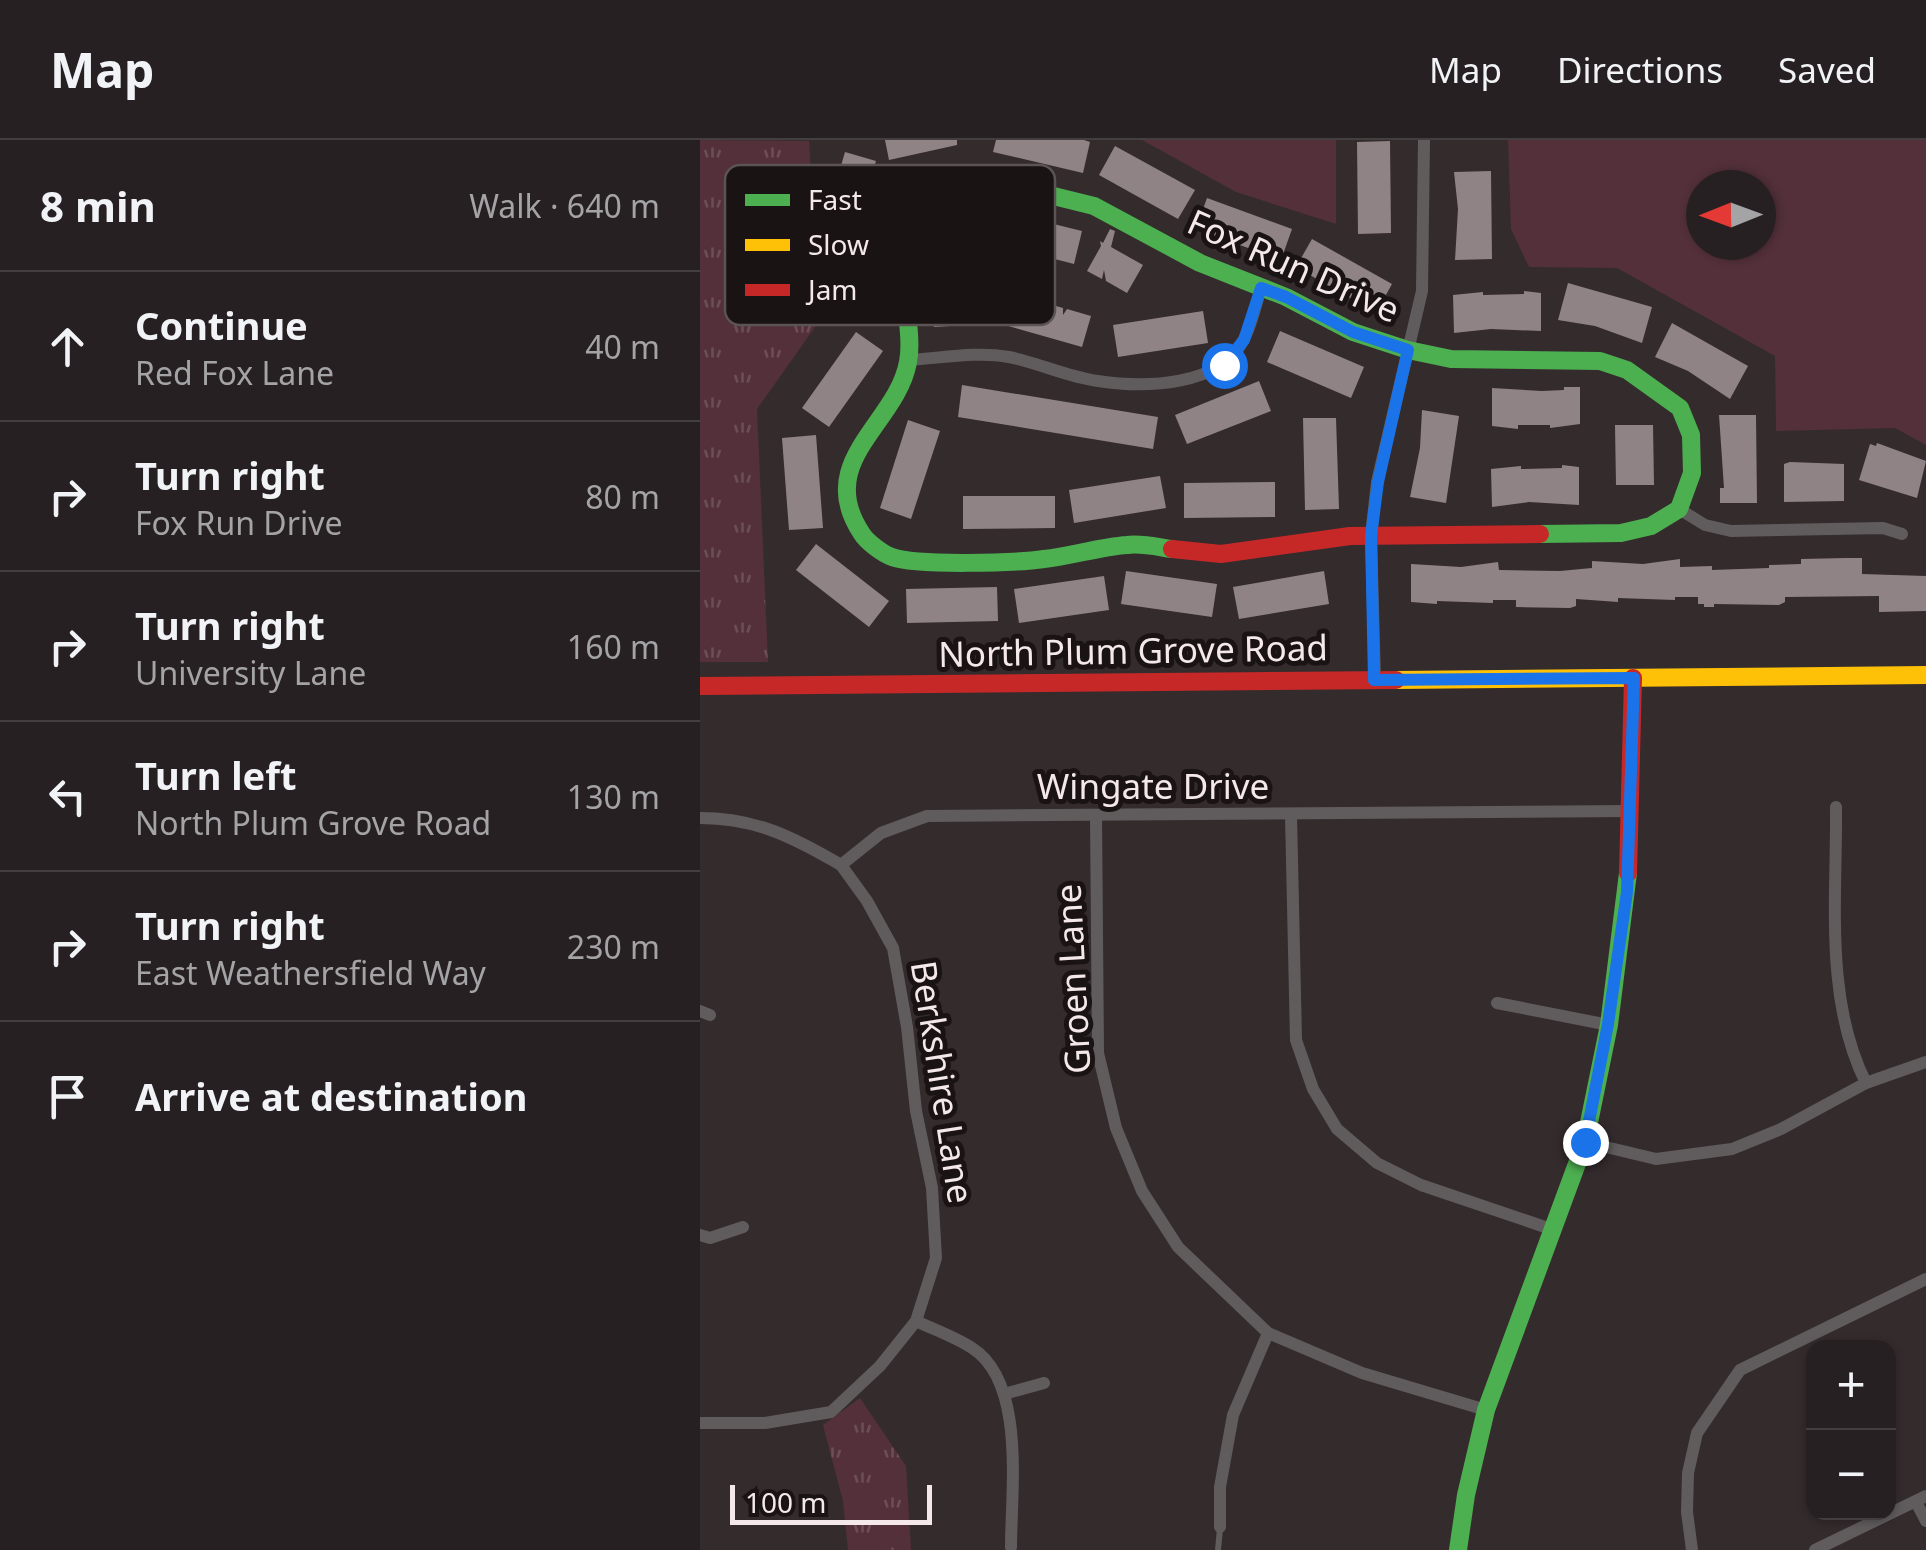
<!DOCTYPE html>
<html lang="en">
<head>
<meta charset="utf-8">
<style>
	:root { --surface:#272022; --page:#2f282a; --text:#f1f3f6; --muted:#a4a3a5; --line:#433e40 }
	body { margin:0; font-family:"Noto Sans",sans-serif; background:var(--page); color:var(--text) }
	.controls { position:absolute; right:30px; bottom:30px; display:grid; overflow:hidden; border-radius:20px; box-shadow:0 2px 8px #0004 }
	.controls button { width:90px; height:90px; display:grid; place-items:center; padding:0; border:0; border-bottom:2px solid var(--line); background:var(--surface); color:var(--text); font:50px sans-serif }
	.compass { position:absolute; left:986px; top:30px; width:90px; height:90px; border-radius:50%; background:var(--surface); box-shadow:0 2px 8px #0004; rotate:269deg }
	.scale { position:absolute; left:30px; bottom:25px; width:202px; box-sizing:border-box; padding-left:10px; border:5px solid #f4e8eb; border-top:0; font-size:28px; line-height:35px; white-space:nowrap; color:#f4e8eb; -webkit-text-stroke:8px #1a1314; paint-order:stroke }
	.stop { position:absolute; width:30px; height:30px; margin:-22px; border:8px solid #1a73e8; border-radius:50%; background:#fff }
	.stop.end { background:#1a73e8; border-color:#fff; box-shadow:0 2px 10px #0008 }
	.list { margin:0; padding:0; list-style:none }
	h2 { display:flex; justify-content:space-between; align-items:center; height:130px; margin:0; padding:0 40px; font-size:42px }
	h2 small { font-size:32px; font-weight:400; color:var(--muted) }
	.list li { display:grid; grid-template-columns:65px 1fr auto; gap:30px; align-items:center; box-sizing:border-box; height:150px; padding:0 40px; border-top:2px solid var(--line) }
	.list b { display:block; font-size:38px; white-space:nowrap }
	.list p { margin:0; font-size:32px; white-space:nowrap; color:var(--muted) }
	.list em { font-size:32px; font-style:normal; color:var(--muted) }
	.icon { flex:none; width:55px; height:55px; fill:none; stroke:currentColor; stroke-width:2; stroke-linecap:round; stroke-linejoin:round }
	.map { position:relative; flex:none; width:1226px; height:1410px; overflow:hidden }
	header { display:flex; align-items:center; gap:60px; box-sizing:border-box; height:140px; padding:0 50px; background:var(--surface); border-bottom:2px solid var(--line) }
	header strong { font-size:48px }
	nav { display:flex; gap:55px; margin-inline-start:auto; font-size:35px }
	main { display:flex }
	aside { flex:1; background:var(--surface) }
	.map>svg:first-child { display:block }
	.green { fill:#53303a; fill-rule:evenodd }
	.park { fill:url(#park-tufts) }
	.building { fill:#908386 }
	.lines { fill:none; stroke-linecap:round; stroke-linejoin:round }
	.lane { stroke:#605c5d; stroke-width:6 }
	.street { stroke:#605c5d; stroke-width:12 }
	.fast { stroke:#4caf50; stroke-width:18 }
	.slow { stroke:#ffc107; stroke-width:18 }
	.jam { stroke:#c62828; stroke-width:18 }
	.route { stroke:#1a73e8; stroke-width:12 }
	.labels { text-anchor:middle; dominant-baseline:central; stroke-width:10; stroke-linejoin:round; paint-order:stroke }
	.street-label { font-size:35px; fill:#f4e8eb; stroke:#1a1314 }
	.key { fill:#1a1314; stroke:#5b5354; stroke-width:2.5 }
	.key-label { font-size:28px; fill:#f4e8eb }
</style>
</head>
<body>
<header>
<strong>Map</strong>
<nav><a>Map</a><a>Directions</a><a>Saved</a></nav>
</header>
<main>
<aside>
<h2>8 min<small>Walk · 640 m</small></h2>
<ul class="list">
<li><svg class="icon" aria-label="ahead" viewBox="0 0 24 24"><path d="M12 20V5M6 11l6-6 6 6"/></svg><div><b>Continue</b><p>Red Fox Lane</p></div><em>40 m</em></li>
<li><svg class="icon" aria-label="right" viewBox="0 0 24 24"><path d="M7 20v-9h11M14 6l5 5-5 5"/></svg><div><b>Turn right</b><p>Fox Run Drive</p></div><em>80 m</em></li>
<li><svg class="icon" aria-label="right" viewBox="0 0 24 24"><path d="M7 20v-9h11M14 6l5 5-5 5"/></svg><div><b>Turn right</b><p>University Lane</p></div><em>160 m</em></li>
<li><svg class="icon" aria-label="left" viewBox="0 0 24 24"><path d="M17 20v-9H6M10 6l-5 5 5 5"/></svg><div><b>Turn left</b><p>North Plum Grove Road</p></div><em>130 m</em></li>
<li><svg class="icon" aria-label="right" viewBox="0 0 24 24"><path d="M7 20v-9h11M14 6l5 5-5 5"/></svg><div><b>Turn right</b><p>East Weathersfield Way</p></div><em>230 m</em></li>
<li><svg class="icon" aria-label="arrive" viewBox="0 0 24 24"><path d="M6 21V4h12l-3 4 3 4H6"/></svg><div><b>Arrive at destination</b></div></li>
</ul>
</aside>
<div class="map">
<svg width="1226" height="1410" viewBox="0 0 1226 1410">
	<defs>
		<pattern id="park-tufts" width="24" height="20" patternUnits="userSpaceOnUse" patternTransform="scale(2.5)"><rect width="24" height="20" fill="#53303a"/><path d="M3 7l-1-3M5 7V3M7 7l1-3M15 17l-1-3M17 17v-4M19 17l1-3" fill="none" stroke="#6c4e57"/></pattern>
	</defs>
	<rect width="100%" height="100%" fill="#342b2d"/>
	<g class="green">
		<path d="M442,0H636V84L536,52Z"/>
		<path d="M808,0H1226V305L1195,288L1076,291L1075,216L917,128L829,127L811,89ZM1061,45V105H1001V45Z"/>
	</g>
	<g class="park">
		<path d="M0,0L109,1L120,180L57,269L68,522H0Z"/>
		<path d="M160,1258L206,1326L211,1410H148L143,1361L123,1285Z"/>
	</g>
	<g class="building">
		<path d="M185,0H257V5L189,20Z"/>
		<path d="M296,0H384L390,2L383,33L293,12Z"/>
		<path d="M690,1L691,93L658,94L657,2Z"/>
		<path d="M415,6L495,50L478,79L399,35Z"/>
		<path d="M145,12L176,21L162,69L131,60Z"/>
		<path d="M791,31L792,119L755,120L758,69L754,32Z"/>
		<path d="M507,58L592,89L581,120L496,89Z"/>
		<path d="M293,69L382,91L374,124L285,101Z"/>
		<path d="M410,89L415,91L411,107L443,125L427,153L406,141L404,130L402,139L387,131L401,106L400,101L403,103Z"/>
		<path d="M260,94L267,185L234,187L228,96Z"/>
		<path d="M612,99L692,144L676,173L596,127Z"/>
		<path d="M868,143L952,167L942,203L895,186L858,180Z"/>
		<path d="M303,151L363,168V175L367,169L391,176L382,207L294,182Z"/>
		<path d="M824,151L841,153V191L791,189L754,193L753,155L783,152V155L824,154Z"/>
		<path d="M503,171L508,203L418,217L413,185Z"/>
		<path d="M972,183L1048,226L1030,259L988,231L955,217Z"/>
		<path d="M580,191L664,227L651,258L567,222Z"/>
		<path d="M156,192L183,211L129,287L102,268Z"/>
		<path d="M559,241L571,271L487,304L475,275Z"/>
		<path d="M262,245L458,277L453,309L258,277Z"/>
		<path d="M864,247H880V284L850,288V285H818V289L792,286V248L842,251L864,250Z"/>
		<path d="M722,270L759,276L746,363L710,357L720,308Z"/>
		<path d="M1019,275H1056L1057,363H1020V348H1024Z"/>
		<path d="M603,278H636L639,369L605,370Z"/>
		<path d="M208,280L240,291L211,379L180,368Z"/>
		<path d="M915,285H953L954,345H916Z"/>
		<path d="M116,295L123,388L89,390L82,298Z"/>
		<path d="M1177,303L1226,321L1217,358L1159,340L1170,304L1176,306Z"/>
		<path d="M1090,322L1144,324V361L1084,362V324Z"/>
		<path d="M862,325L879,327V365L829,362L792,367L791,329L821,326V329L862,328Z"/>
		<path d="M460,336L466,368L374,383L369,350Z"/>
		<path d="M575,342V377L484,378V343Z"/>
		<path d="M263,356H355V388L263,389Z"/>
		<path d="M116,404L189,461L169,487L96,430Z"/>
		<path d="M1146,418H1162V434L1226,436V471L1179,472V456L1085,457V462L1079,465L1014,464V467H1004V464H998V457H975V460L918,458V462L876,459V466L870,468L816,467V460H793V463L737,461V464L711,462V424L761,427L798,422L799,430L860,431L892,428V421L943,424L980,419V427L1012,426V430L1069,428V425L1101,424V419Z"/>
		<path d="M426,431L517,444L512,477L421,464Z"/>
		<path d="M624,431L629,464L539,479L533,447Z"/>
		<path d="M404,436L409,470L319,483L314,449Z"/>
		<path d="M297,447L298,481L207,483L206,449Z"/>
	</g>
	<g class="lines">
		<path class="lane" d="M518,1410L520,1388"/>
		<g class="street">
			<path d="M209,220C242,218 277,211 309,217C339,223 368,237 398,241C444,248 521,247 544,199C552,184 556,164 561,148"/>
			<path d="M979,369L1005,385L1031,391L1183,388L1202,394"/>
			<path d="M675,540L671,396L677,342L722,151L724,0"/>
			<path d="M1136,667C1137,758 1124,859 1166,943"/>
			<path d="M396,675L398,913L416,988L442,1051L478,1107L568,1193L662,1233L786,1270"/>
			<path d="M591,675L596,900L613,949L637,989L677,1023L721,1045L851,1089"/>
			<path d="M0,678C56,678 93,697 141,725L181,693L227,676L932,671"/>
			<path d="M797,863L909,885"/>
			<path d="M0,871L10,875"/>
			<path d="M885,1002L956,1019L1032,1009L1081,989L1166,943L1226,922"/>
			<path d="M0,1095L10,1098L43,1087"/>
			<path d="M216,1181C235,1190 255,1197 272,1208C326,1242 311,1351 311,1407"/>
			<path d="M304,1254L344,1243"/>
			<path d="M0,1283H65L131,1272L180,1226L216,1181L236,1118L232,1048L216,971L207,887L193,808L167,761L141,725"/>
			<path d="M1216,1362L1226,1381"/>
			<path d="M520,1387V1347L533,1275L568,1193"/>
			<path d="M992,1410L987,1372L988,1333L997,1293L1040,1230L1226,1139"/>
			<path d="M1115,1410L1226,1356"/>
		</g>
		<g class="fast">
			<path d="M269,35L394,66L500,123L586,157L653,192L708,210L751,219L900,221L927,230L980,268L991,295L992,333L979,369L951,386L921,393L840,394"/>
			<path d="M269,35C242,38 219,46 206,71C187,107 216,181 208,222C197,284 113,321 162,394C167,402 183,414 192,417C216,426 316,423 344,419C372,416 399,407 427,405C441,403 458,407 472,409"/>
			<path d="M758,1410L766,1355L786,1270L885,1002L909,885L928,733"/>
		</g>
		<path class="slow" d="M696,540L1226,535"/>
		<g class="jam">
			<path d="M472,409L521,414L650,396L840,394"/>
			<path d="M0,546L696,540"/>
			<path d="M928,733L933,538"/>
		</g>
	</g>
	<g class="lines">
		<path class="route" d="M524,225L544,200L561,148L586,157L653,192L708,210L678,342L671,396L674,540L934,538L927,752L908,884L885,1002"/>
	</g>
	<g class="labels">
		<g class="street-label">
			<text transform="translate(594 125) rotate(24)">Fox Run Drive</text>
			<text transform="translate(433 510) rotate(-1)">North Plum Grove Road</text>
			<text x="453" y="645">Wingate Drive</text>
			<text transform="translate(372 839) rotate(-93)">Groen Lane</text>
			<text transform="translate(243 942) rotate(81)">Berkshire Lane</text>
		</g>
	</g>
	<rect x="25" y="25" width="330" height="160" rx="15" class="key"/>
	<rect x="45" y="54" width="45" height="12" fill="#4caf50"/>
	<rect x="45" y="99" width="45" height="12" fill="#ffc107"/>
	<rect x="45" y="144" width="45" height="12" fill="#c62828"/>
	<g class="key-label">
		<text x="108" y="70">Fast</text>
		<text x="108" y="115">Slow</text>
		<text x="108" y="160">Jam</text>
	</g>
</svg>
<div class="controls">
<button>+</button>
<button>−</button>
</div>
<svg class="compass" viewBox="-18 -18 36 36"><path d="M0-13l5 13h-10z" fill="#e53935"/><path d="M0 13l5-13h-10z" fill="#a4a3a5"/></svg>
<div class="scale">100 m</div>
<div class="stop" style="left:524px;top:225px"></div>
<div class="stop end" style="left:885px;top:1002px"></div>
</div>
</main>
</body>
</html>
